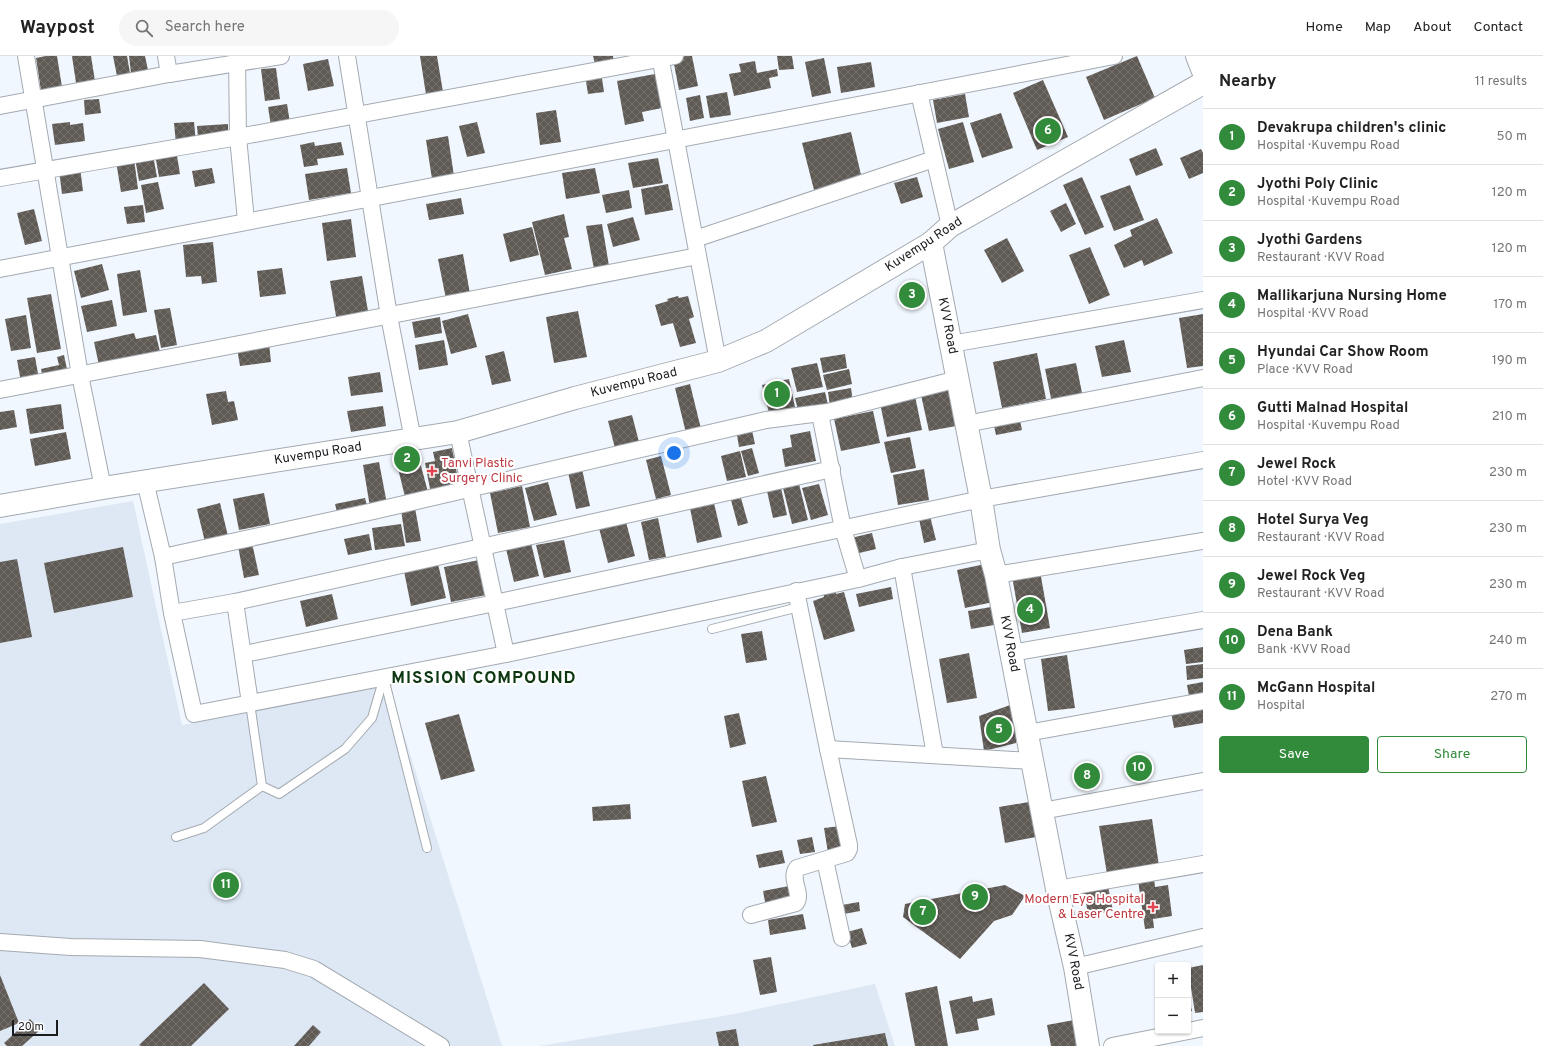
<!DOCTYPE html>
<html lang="en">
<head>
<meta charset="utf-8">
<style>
	:root { --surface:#fff; --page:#f6f6f6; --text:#222; --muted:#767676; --line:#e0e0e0; --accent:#318b3b }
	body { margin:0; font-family:Overpass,sans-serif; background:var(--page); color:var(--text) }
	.controls { position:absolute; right:12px; bottom:12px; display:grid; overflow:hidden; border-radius:4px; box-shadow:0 1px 3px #0004 }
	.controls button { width:36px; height:36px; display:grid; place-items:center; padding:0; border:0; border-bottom:1px solid var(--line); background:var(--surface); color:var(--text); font:20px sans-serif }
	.scale { position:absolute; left:12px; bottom:10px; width:46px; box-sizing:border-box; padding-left:4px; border:2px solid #191b1e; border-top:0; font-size:11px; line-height:14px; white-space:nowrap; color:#191b1e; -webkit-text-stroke:3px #fff; paint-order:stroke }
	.you { position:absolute; left:674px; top:397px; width:14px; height:14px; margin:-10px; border:3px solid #fff; border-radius:50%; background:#1a73e8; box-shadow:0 0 0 6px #1a73e833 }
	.badge { display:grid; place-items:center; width:26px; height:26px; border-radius:50%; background:var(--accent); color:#fff; font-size:13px; font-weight:700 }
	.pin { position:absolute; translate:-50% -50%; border:2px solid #fff; box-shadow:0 1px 4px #0006 }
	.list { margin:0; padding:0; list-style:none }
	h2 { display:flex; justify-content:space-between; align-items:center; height:52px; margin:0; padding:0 16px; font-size:17px }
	h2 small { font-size:13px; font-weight:400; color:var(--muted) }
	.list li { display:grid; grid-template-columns:26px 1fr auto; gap:12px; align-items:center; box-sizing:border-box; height:56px; padding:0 16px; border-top:1px solid var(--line) }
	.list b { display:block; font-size:15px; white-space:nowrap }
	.list p { margin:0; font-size:13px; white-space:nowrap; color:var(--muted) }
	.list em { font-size:13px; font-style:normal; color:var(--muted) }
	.actions { display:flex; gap:8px; padding:12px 16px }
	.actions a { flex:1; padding:9px 0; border:1px solid var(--accent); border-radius:4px; text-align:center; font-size:14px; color:var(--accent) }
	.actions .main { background:var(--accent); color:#fff }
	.icon { flex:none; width:22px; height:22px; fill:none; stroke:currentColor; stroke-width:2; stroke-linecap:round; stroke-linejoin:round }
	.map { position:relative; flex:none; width:1203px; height:990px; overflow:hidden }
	header { display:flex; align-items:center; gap:24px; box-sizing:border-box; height:56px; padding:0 20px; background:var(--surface); border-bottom:1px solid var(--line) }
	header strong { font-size:19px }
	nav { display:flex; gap:22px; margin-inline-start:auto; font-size:14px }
	.search { width:280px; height:36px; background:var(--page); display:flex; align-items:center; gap:10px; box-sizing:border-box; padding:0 14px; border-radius:22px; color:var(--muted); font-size:15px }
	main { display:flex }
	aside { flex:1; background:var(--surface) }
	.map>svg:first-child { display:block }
	.built { fill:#dde8f4 }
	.building { fill:url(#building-cross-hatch) }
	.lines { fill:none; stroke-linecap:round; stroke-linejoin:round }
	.lane-casing { stroke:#a4aab1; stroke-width:10 }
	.street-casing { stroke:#a4aab1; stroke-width:18 }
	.secondary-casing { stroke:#a4aab1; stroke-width:24 }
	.lane { stroke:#fff; stroke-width:8 }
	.street { stroke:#fff; stroke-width:16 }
	.secondary { stroke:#fff; stroke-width:22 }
	.health-dot { fill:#e0444e; stroke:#fff; stroke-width:1.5 }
	.labels { text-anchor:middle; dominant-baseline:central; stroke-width:4; stroke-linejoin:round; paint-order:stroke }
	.street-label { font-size:13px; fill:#191b1e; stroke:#fff }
	.health-label { font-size:13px; fill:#be3a42; stroke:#fff; text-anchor:start }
	.district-label { font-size:17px; font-weight:bold; letter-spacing:1px; fill:#0c3711; stroke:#fff }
</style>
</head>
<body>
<header>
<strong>Waypost</strong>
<div class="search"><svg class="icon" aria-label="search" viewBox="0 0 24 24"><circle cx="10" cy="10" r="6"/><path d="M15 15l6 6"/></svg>Search here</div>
<nav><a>Home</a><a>Map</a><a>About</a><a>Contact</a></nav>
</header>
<main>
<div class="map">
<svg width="1203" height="990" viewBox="0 0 1203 990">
	<defs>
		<pattern id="building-cross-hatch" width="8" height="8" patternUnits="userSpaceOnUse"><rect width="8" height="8" fill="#605a55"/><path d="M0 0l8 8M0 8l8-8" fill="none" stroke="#76726f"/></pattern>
	</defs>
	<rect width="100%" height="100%" fill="#f1f7fe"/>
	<g class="built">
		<path d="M133,445L182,669L388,628L502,990H0V468Z"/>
		<path d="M875,928L895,990H539L729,959Z"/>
	</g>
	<g class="building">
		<path d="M46,0H57L62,31L41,35L36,2Z"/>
		<path d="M72,0H91L95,25L76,27Z"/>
		<path d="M113,0H127L130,17L117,20Z"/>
		<path d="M129,0H145L148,14L131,17Z"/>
		<path d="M420,0H437L444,42L427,45Z"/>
		<path d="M593,0H613L614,9L596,12Z"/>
		<path d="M686,0H692L698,30L679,34L673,3Z"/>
		<path d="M777,0H792L794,13L779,14Z"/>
		<path d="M1137,0L1155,42L1104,64L1086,21Z"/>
		<path d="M824,2L831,37L812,41L805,6Z"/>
		<path d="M328,3L334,30L308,35L303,8Z"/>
		<path d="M755,5L757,17L777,13L778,20L769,22L771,32L734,40L729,18L741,16L739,8Z"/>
		<path d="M871,6L875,31L841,37L837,11Z"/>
		<path d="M276,12L280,43L265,45L261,13Z"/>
		<path d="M601,16L604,36L588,38L585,19Z"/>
		<path d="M655,18L662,52L642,56L644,65L625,69L617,25Z"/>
		<path d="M1043,24L1068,81L1037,94L1013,37Z"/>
		<path d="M727,36L731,59L710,62L706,40Z"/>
		<path d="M965,38L969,61L937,67L933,44Z"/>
		<path d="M700,39L704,62L690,65L686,42Z"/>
		<path d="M99,43L101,57L85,59L84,44Z"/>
		<path d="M287,48L290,67L271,70L268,51Z"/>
		<path d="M556,54L561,86L540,89L536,57Z"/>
		<path d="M1001,57L1013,92L982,102L970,67Z"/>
		<path d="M70,66V69L83,67L85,85L55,89L52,68Z"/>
		<path d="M194,66L196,86L176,88L174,67Z"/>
		<path d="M477,66L485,97L467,101L459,70Z"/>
		<path d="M963,66L974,106L949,113L938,73Z"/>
		<path d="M228,68V81L198,82L197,70Z"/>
		<path d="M851,76L862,123L814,134L802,87Z"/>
		<path d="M448,80L454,120L432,123L426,84Z"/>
		<path d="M314,86L315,90L341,86L344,99L317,103L318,109L304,111L300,89Z"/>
		<path d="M1156,92L1163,109L1136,120L1129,103Z"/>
		<path d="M1201,93L1203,97V117L1189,123L1180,102Z"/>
		<path d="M176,94L180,118L159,121L155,98Z"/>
		<path d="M153,99L157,121L139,125L135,102Z"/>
		<path d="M658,102L663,127L633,132L628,107Z"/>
		<path d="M134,103L138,133L121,136L116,105Z"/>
		<path d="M80,111L83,135L62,138L59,114Z"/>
		<path d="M212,112L215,127L195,131L192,115Z"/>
		<path d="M347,112L351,137L309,144L305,118Z"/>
		<path d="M595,112L600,137L566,143L562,117Z"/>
		<path d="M917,121L923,141L901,148L894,127Z"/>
		<path d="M1082,121L1104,171L1085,179L1063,129Z"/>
		<path d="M158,126L164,153L146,157L141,129Z"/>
		<path d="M668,128L673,154L645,159L641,133Z"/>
		<path d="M1130,129L1144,164L1114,175L1100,140Z"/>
		<path d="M629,134L632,152L606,157L602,139Z"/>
		<path d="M461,142L464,158L429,164L426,148Z"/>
		<path d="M1066,147L1076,168L1061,176L1050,155Z"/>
		<path d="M143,149L145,166L127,168L124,151Z"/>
		<path d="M34,153L42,185L25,189L17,157Z"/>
		<path d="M564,158L569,181L564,182L572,213L545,219L532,166Z"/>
		<path d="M633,161L640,184L613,191L607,168Z"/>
		<path d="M1157,162L1173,197L1144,210L1142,204L1124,212L1114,189L1132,180L1130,174Z"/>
		<path d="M351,163L356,201L327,205L322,167Z"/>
		<path d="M602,168L609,210L594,213L586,170Z"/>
		<path d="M532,171L539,199L510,206L503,178Z"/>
		<path d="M1007,182L1024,215L1002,227L984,194Z"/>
		<path d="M213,186L217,226L202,228L201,220L186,221L183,189Z"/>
		<path d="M1090,191L1110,239L1089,248L1069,199Z"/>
		<path d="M463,198L470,238L446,243L438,203Z"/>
		<path d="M102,208L109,234L81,242L74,215Z"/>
		<path d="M282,212L286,238L260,241L257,215Z"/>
		<path d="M140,214L147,256L123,260L117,218Z"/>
		<path d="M362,220L369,261L337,266L330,225Z"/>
		<path d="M51,238L61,293L37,297L27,242Z"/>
		<path d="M678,240L679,242L688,240L694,261L689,263L696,287L680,291L673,267L661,270L655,249L668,245L667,243Z"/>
		<path d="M112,244L117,270L87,276L81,250Z"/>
		<path d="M170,252L177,289L161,292L154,254Z"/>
		<path d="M578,255L587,301L554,307L546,261Z"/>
		<path d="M468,258L477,291L451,298L442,265Z"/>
		<path d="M1203,258V310L1187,312L1179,262Z"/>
		<path d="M26,259L31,292L11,295L5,263Z"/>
		<path d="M440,261L442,277L415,282L412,266Z"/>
		<path d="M134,277L136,283L156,279L161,300L100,314L94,286Z"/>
		<path d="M444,284L448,309L419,314L415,289Z"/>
		<path d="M1124,284L1131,316L1102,321L1095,290Z"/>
		<path d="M269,287L271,306L240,310L237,292Z"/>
		<path d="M504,295L511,325L492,329L485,300Z"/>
		<path d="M1037,297L1046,343L1002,352L993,306Z"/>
		<path d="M845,298L847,312L823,317L820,302Z"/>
		<path d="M64,299L68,318L43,323L41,313L59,309L57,301Z"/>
		<path d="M35,301L39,323L21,326L17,304Z"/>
		<path d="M817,307L823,331L797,336L791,312Z"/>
		<path d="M1076,307L1083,342L1052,347L1045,313Z"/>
		<path d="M849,313L852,328L827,334L823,319Z"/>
		<path d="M380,316L383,336L351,340L348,321Z"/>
		<path d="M789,323L795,351L769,357L762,329Z"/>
		<path d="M690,328L702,377L687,381L675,332Z"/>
		<path d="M851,332L853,346L830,350L828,336Z"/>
		<path d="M948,333L956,370L929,375L921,339Z"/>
		<path d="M226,335L228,346L234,345L238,364L212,369L206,338Z"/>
		<path d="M825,336L829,353L799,359L795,342Z"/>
		<path d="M915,340L922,374L887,381L880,347Z"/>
		<path d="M61,348L64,373L30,378L26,353Z"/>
		<path d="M383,350L386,370L351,376L347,355Z"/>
		<path d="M14,354L17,371L0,374V356Z"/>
		<path d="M873,355L880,387L841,395L834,363Z"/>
		<path d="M632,359L640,390L616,396L608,365Z"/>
		<path d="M1019,360L1022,374L996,379L993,365Z"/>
		<path d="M751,370L755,388L739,391L736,373Z"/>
		<path d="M810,375L816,405L785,411L782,393L792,391L790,379Z"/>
		<path d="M66,376L71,403L35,410L30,383Z"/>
		<path d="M910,381L916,412L891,417L884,386Z"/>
		<path d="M452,392L460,433L431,438L425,407L435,405L433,396Z"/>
		<path d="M752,392L759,417L748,420L741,395Z"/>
		<path d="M740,395L746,421L727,425L721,400Z"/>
		<path d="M418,399L428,436L405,441L396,404Z"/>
		<path d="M661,400L671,439L656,443L646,404Z"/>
		<path d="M379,406L387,448L370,451L363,409Z"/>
		<path d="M582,413L590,450L576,453L568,416Z"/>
		<path d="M924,413L929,444L898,449L893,419Z"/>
		<path d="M548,426L557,459L534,465L525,432Z"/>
		<path d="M799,428L808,464L792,468L783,432Z"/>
		<path d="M819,428L828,459L811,464L802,432Z"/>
		<path d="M522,430L530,471L498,477L490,437Z"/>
		<path d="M781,432L787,459L773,462L767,435Z"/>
		<path d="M264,437L270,468L239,474L233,443Z"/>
		<path d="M365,442L368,453L338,460L335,448Z"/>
		<path d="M741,442L748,467L738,470L731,444Z"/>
		<path d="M220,447L228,480L205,486L197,453Z"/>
		<path d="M714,447L722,481L697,487L690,452Z"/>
		<path d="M415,452L421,485L406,487L401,454Z"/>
		<path d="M929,456L936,484L924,487L918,458Z"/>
		<path d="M658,462L666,501L649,504L641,466Z"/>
		<path d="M626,466L635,500L608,507L599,472Z"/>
		<path d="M401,468L405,490L375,494L372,472Z"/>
		<path d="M872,477L876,493L855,498L851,482Z"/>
		<path d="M369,478L372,494L348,499L344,483Z"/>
		<path d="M564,484L571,516L544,522L536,489Z"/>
		<path d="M252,487L259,519L244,522L238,490Z"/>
		<path d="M531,487L539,520L514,526L506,493Z"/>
		<path d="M123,491L133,541L54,557L44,507Z"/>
		<path d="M17,503L32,581L0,587V506Z"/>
		<path d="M479,504L486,539L451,546L444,511Z"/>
		<path d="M990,507L998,545L965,552L957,514Z"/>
		<path d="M438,508L446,542L411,550L404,515Z"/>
		<path d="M1040,515L1050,572L1022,577L1012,520Z"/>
		<path d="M891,531L893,543L859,551L856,538Z"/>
		<path d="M835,533L836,538L844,536L855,575L824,584L813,545L824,541L823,536Z"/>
		<path d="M332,538L338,563L306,571L300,545Z"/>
		<path d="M991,551L994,569L971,573L968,555Z"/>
		<path d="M762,575L767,604L746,607L741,578Z"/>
		<path d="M1203,591V606L1186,608L1184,594Z"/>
		<path d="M969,597L977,642L947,647L939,603Z"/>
		<path d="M1067,599L1075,652L1048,655L1041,603Z"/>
		<path d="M1203,608V622L1187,624L1186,610Z"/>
		<path d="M1203,626V637L1189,640L1187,629Z"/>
		<path d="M1016,647V687L984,695L979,660Z"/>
		<path d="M1203,649V667L1174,672L1171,656Z"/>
		<path d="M739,657L746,688L730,692L724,660Z"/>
		<path d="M459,658L475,715L441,724L425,667Z"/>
		<path d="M766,720L777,766L752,771L742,725Z"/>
		<path d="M1029,746L1036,781L1005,787L999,751Z"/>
		<path d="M630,748L631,763L593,765L592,751Z"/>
		<path d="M1152,763L1159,810L1107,818L1099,770Z"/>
		<path d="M841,770L844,795L828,797L824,772Z"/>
		<path d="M812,781L815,796L800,798L797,784Z"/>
		<path d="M782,794L785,807L759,812L756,799Z"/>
		<path d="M1154,822L1155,831L1168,829L1172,860L1153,863L1154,872L1145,873L1138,824Z"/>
		<path d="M1005,829L1025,840L1012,859L994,865L960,903L903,861L905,848Z"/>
		<path d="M789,830L792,846L766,851L763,835Z"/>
		<path d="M1108,830L1113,855L1089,860L1083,835Z"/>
		<path d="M859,846L860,855L844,858L842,849Z"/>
		<path d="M803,858L806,873L770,879L768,864Z"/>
		<path d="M862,872L867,888L852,892L847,876Z"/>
		<path d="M771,901L777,936L760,939L753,904Z"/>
		<path d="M1203,909V956L1195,957L1188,912Z"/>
		<path d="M0,919L19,967L0,975Z"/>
		<path d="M204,927L229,953L191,990H141L139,989Z"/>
		<path d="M937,930L948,990H915L905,937Z"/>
		<path d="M1188,938L1192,955H1188Z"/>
		<path d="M972,940L973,946L992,942L995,959L977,963L979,974L956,978L949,945Z"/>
		<path d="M30,963L40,974L22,990H7L4,987Z"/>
		<path d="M1074,964L1079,990H1051L1047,969Z"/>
		<path d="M313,969L321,976L309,990H294Z"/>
		<path d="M736,973L739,990H719L716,976Z"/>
		<path d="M885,977L888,990H813V989Z"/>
	</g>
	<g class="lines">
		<g class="lane-casing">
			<g id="lane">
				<path d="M712,573L799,551"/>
				<path d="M384,622L427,792"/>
				<path d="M250,647L262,730L279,738L345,693L372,662L384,621"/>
				<path d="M176,781L204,772L262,730"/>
			</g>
		</g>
		<g class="street-casing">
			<g id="street">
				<path d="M26,0L80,319L103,432"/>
				<path d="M166,0L169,18"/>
				<path d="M237,0L238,81L246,165"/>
				<path d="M347,0L389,260L413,384"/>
				<path d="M660,0L718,305"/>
				<path d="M919,37L950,170"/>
				<path d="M0,50L169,18L281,0"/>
				<path d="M0,122L238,81L675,0"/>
				<path d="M695,183L934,103"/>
				<path d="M0,213L1114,0"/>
				<path d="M951,288L1203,244"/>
				<path d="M0,334L698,200"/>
				<path d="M820,358L843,473L858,523"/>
				<path d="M966,368L1203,322"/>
				<path d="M458,376L506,598"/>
				<path d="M145,425L163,501L172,557L194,658L506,598L858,523L902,511L989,494"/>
				<path d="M163,501L365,457L766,364L828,356L958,323"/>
				<path d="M902,511L935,699"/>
				<path d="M996,519L1203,485"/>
				<path d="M235,546L250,647"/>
				<path d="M172,557L235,546L832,413"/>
				<path d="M1011,597L1203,564"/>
				<path d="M244,598L495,547L981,443L1203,404"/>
				<path d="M1027,677L1203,645"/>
				<path d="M828,693L1032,705"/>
				<path d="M1042,755L1203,725"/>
				<path d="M825,804L842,882"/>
				<path d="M1057,833L1203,808"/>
				<path d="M751,859L796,847C803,837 789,823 797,812L847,797L849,793V789L828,693L796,535"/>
				<path d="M0,886L71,891L200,893L285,904L314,913L441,990"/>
				<path d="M1075,911L1203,881"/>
				<path d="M1112,990L1203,972"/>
			</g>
		</g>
		<g class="secondary-casing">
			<g id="secondary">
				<path d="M1197,0L1203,15"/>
				<path d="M931,187L981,443L989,494L996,519L1057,833L1075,911L1088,990"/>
				<path d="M0,450L103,432L458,376L575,342L718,305L766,285L931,187L950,170L1203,27"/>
			</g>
		</g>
		<use href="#lane" class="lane"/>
		<use href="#street" class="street"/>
		<use href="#secondary" class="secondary"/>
	</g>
	<g class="health-dot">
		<path d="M430 409h4v4h4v4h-4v4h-4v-4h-4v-4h4z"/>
		<path d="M1151 845h4v4h4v4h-4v4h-4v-4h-4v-4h4z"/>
	</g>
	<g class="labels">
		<g class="street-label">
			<text transform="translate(924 189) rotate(-33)">Kuvempu Road</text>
			<text transform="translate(947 270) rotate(79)">KVV Road</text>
			<text transform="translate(634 327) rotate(-14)">Kuvempu Road</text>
			<text transform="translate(318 398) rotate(-9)">Kuvempu Road</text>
			<text transform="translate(1009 588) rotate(79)">KVV Road</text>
			<text transform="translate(1073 906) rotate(79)">KVV Road</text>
		</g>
		<g class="health-label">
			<text x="441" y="408">Tanvi Plastic<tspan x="441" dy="15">Surgery Clinic</tspan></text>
			<text x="1144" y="844" text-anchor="end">Modern Eye Hospital<tspan x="1144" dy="15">&amp; Laser Centre</tspan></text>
		</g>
		<g class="district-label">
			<text x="484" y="623">MISSION COMPOUND</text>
		</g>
	</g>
</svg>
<div class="controls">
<button>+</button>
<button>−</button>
</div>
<div class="scale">20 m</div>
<div class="you"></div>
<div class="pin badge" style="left:777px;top:338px">1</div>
<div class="pin badge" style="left:407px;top:403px">2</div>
<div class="pin badge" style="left:912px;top:239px">3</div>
<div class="pin badge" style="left:1030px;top:554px">4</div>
<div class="pin badge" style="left:999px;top:674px">5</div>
<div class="pin badge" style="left:1048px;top:75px">6</div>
<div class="pin badge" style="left:923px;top:856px">7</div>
<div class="pin badge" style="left:1087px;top:720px">8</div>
<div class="pin badge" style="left:975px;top:841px">9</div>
<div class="pin badge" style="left:1139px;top:712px">10</div>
<div class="pin badge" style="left:226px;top:829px">11</div>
</div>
<aside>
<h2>Nearby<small>11 results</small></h2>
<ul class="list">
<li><span class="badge">1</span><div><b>Devakrupa children's clinic</b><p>Hospital · Kuvempu Road</p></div><em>50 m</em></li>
<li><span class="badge">2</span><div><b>Jyothi Poly Clinic</b><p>Hospital · Kuvempu Road</p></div><em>120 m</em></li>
<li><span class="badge">3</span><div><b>Jyothi Gardens</b><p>Restaurant · KVV Road</p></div><em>120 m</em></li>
<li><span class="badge">4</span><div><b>Mallikarjuna Nursing Home</b><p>Hospital · KVV Road</p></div><em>170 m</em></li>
<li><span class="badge">5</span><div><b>Hyundai Car Show Room</b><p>Place · KVV Road</p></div><em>190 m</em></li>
<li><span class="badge">6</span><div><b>Gutti Malnad Hospital</b><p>Hospital · Kuvempu Road</p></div><em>210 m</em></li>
<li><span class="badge">7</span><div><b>Jewel Rock</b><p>Hotel · KVV Road</p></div><em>230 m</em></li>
<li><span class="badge">8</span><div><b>Hotel Surya Veg</b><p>Restaurant · KVV Road</p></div><em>230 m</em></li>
<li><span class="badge">9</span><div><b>Jewel Rock Veg</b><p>Restaurant · KVV Road</p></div><em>230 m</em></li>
<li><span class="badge">10</span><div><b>Dena Bank</b><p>Bank · KVV Road</p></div><em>240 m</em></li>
<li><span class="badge">11</span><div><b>McGann Hospital</b><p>Hospital</p></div><em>270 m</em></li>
</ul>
<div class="actions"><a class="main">Save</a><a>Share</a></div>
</aside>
</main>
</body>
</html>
